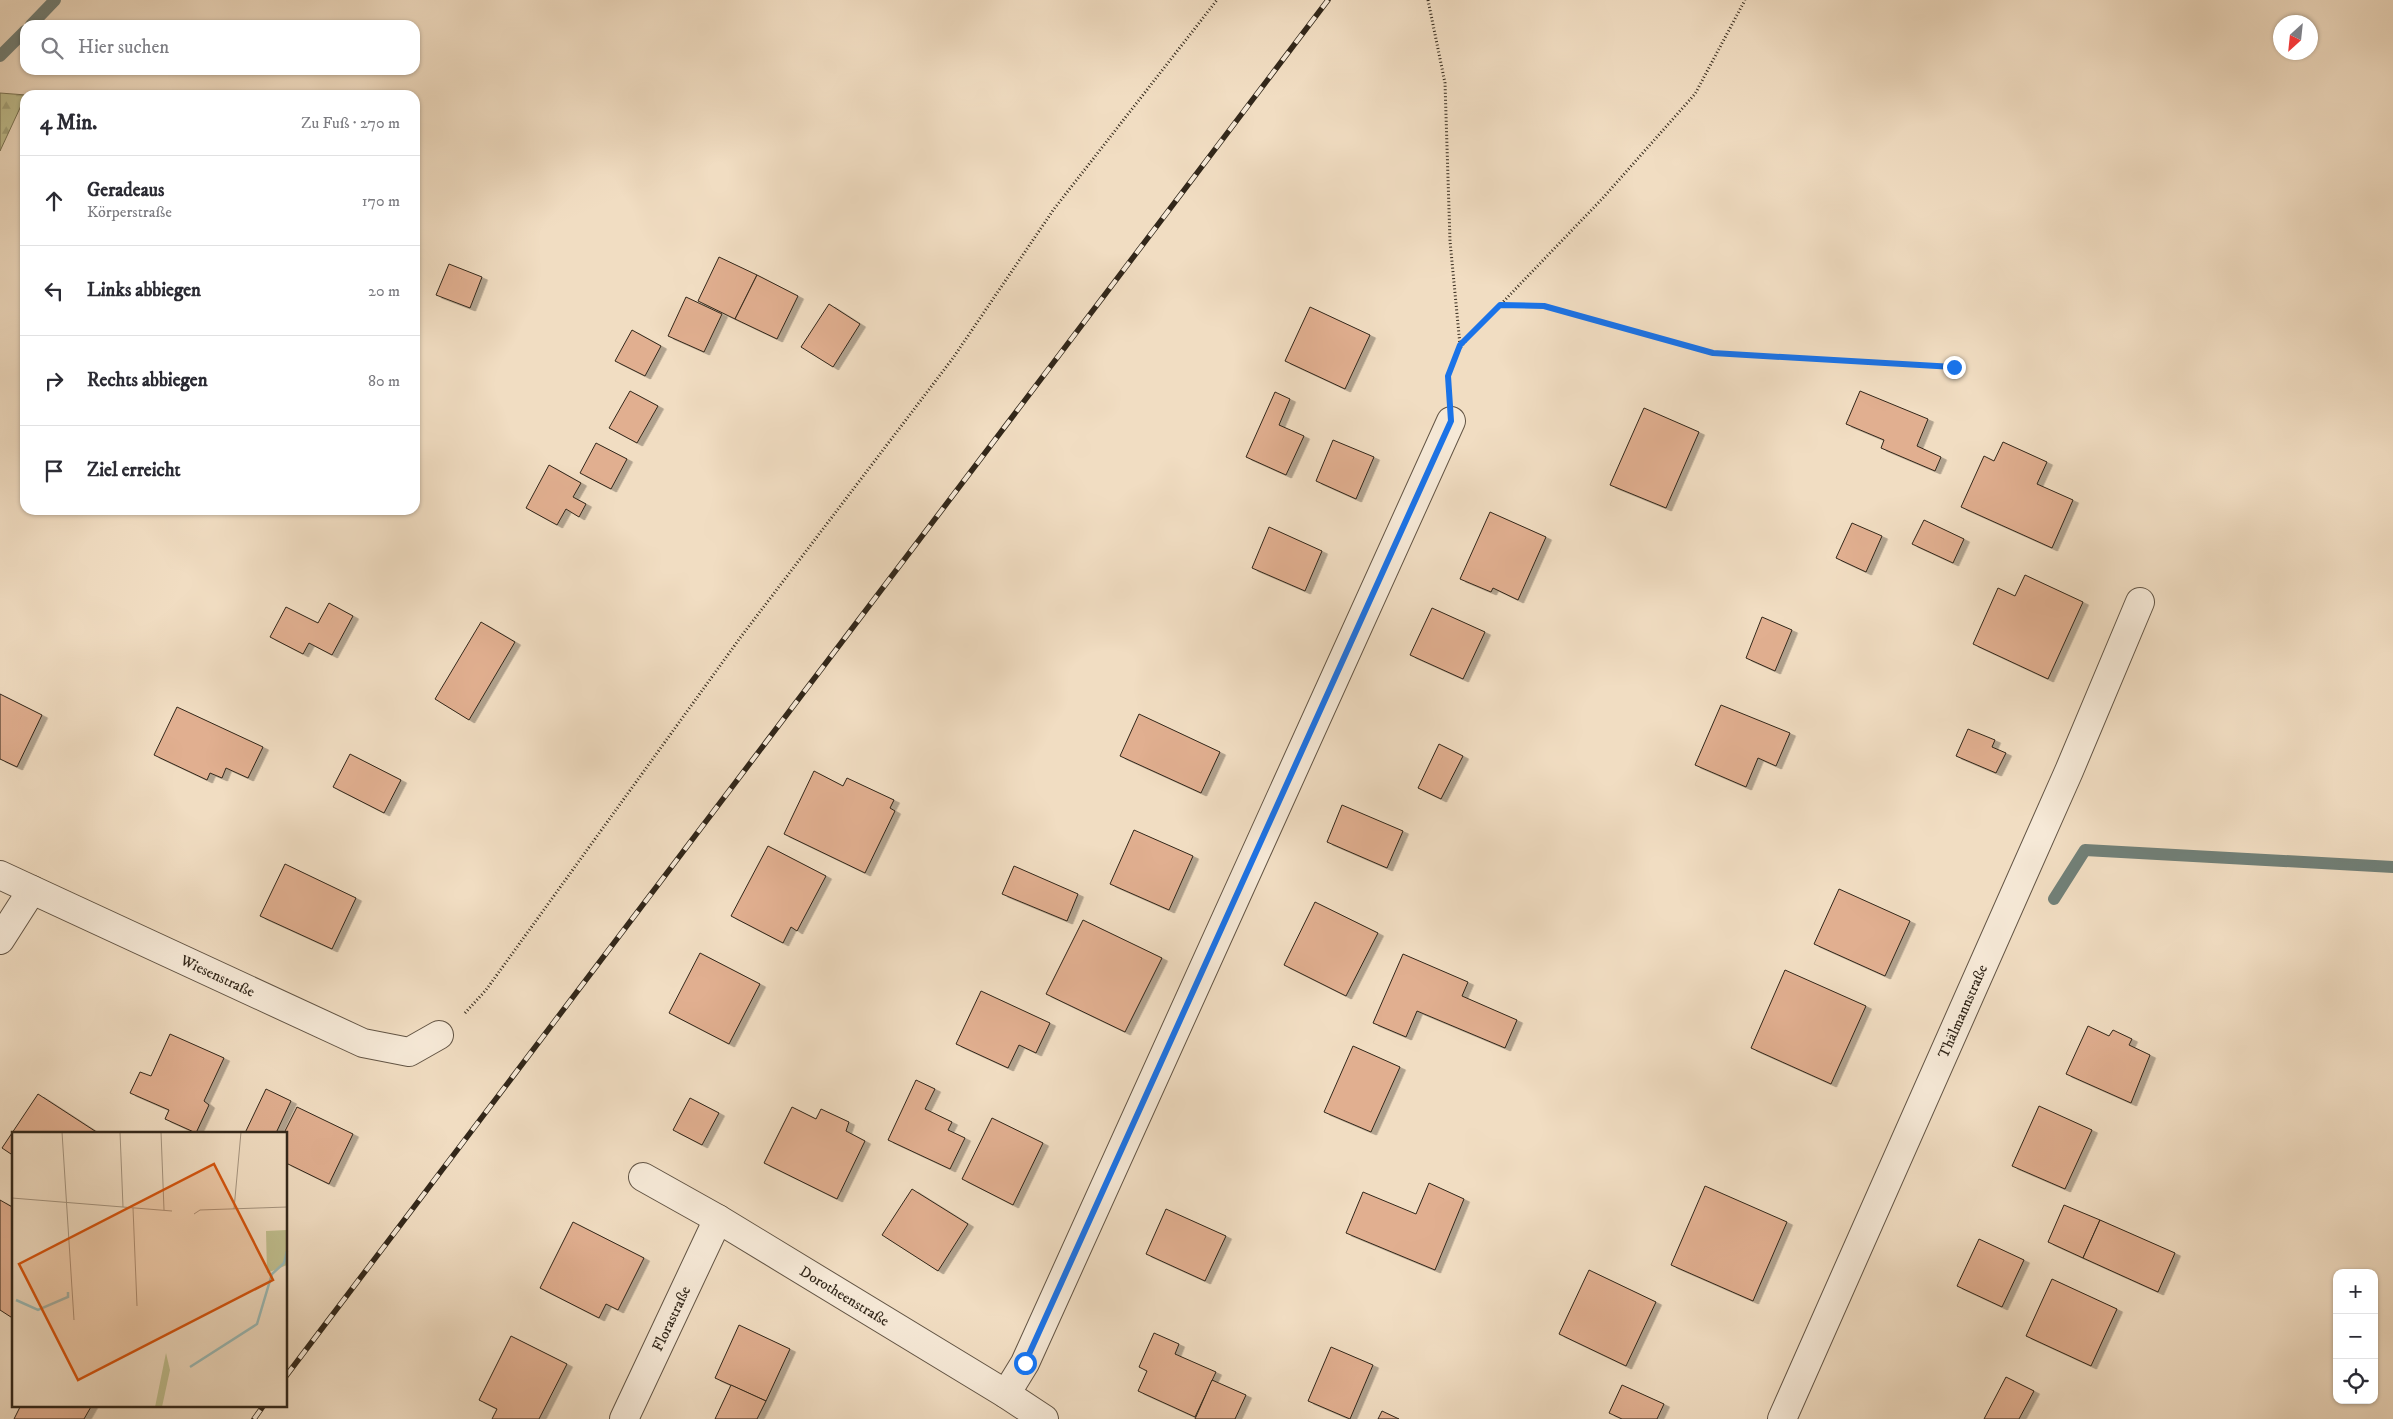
<!DOCTYPE html>
<html lang="de">
<head>
<meta charset="utf-8">
<style>
	:root { --surface:#fff; --page:#f7f7f7; --text:#2b2b33; --muted:#7c7c81; --line:#e1e1e2 }
	body { margin:0; font-family:"IM FELL DW Pica",serif; background:var(--page); color:var(--text) }
	.controls { position:absolute; right:15px; bottom:15px; display:grid; overflow:hidden; border-radius:10px; box-shadow:0 1px 4px #0004 }
	.controls button { width:45px; height:45px; display:grid; place-items:center; padding:0; border:0; border-bottom:1px solid var(--line); background:var(--surface); color:var(--text); font:25px sans-serif }
	.compass { position:absolute; left:2273px; top:15px; width:45px; height:45px; border-radius:50%; background:var(--surface); box-shadow:0 1px 4px #0004; rotate:207deg }
	.stop { position:absolute; width:15px; height:15px; margin:-11px; border:4px solid #1a73e8; border-radius:50%; background:#fff }
	.stop.end { background:#1a73e8; border-color:#fff; box-shadow:0 1px 5px #0008 }
	.list { margin:0; padding:0; list-style:none }
	h2 { display:flex; justify-content:space-between; align-items:center; height:65px; margin:0; padding:0 20px; font-size:21px }
	h2 small { font-size:16px; font-weight:400; color:var(--muted) }
	.list li { display:grid; grid-template-columns:32px 1fr auto; gap:15px; align-items:center; box-sizing:border-box; height:90px; padding:0 20px; border-top:1px solid var(--line) }
	.list b { display:block; font-size:19px; white-space:nowrap }
	.list p { margin:0; font-size:16px; white-space:nowrap; color:var(--muted) }
	.list em { font-size:16px; font-style:normal; color:var(--muted) }
	.icon { flex:none; width:28px; height:28px; fill:none; stroke:currentColor; stroke-width:2; stroke-linecap:round; stroke-linejoin:round }
	.map { position:relative; flex:none; width:2393px; height:1419px; overflow:hidden }
	.search { position:absolute; background:var(--surface); box-shadow:0 1px 4px #0004; left:20px; top:20px; width:400px; height:55px; display:flex; align-items:center; gap:12px; box-sizing:border-box; padding:0 18px; border-radius:15px; color:var(--muted); font-size:19px }
	.panel { position:absolute; background:var(--surface); box-shadow:0 1px 4px #0004; left:20px; top:90px; width:400px; height:425px; border-radius:15px }
	.map>svg:first-child { display:block }
	.forest { fill:url(#forest-firs); stroke:#797354 }
	.lines { fill:none; stroke-linecap:round; stroke-linejoin:round }
	.stream { stroke:#718078; stroke-width:12 }
	.building { fill:#e1af90; stroke:#32271a; filter:url(#shadow) }
	.minor-casing { stroke:#625444; stroke-width:30 }
	.path { stroke:#32271a; stroke-width:3; stroke-dasharray:1 2.5; stroke-linecap:butt }
	.minor { stroke:#f6e9d7; stroke-width:28 }
	.rail-casing { stroke:#32271a; stroke-width:5.5 }
	.rail { stroke:#f6e9d7; stroke-width:4; stroke-dasharray:11; stroke-linecap:butt }
	.route { stroke:#1a73e8; stroke-width:6 }
	.labels { text-anchor:middle; dominant-baseline:central; stroke-width:5; stroke-linejoin:round; paint-order:stroke }
	.street-label { font-size:15px; fill:#32271a; stroke:#f6e9d7 }
	.inset-river { fill:none; stroke:#9bbbb7; stroke-width:2.5 }
	.inset-road { fill:none; stroke:#a5947f; stroke-width:1 }
	.view { fill:#d6540d; fill-opacity:0.15; stroke:#d6540d; stroke-width:2.5 }
	.inset-edge { fill:none; stroke:#32271a; stroke-width:2.5 }
</style>
</head>
<body>
<div class="map">
<svg width="2393" height="1419" viewBox="0 0 2393 1419">
	<defs>
		<pattern id="forest-firs" width="22" height="20" patternUnits="userSpaceOnUse" patternTransform="scale(1.25)"><rect width="22" height="20" fill="#c0bf8f"/><path d="M5 1l3.5 6h-7zM16 11l3.5 6h-7z" fill="#a5a47b"/></pattern>
		<filter id="shadow"><feDropShadow dx="5.5" dy="3" stdDeviation="0" flood-color="#0004"/></filter>
	</defs>
	<rect width="100%" height="100%" fill="#f1ddc2"/>
	<filter id="stains"><feTurbulence type="fractalNoise" baseFrequency=".004" numOctaves="4"/><feColorMatrix values="0 0 0 0 .2 0 0 0 0 .09 0 0 0 0 .02 0 0 0 .5 -.17"/></filter>
	<radialGradient id="worn" r=".72"><stop offset=".6" stop-color="#630" stop-opacity="0"/><stop offset="1" stop-color="#630" stop-opacity=".3"/></radialGradient>
	<path class="forest" d="M0,93L26,95L0,151Z"/>
	<g class="lines">
		<g class="stream">
			<path d="M31,25L55,0"/>
			<path d="M0,56L25,31"/>
			<path d="M2054,899L2085,850L2393,867"/>
		</g>
	</g>
	<g class="building">
		<path d="M719,257L757,275L735,319L698,301Z"/>
		<path d="M449,264L482,277L470,308L436,295Z"/>
		<path d="M757,275L798,296L777,339L735,319Z"/>
		<path d="M686,297L722,314L704,352L668,336Z"/>
		<path d="M829,304L860,324L833,367L801,347Z"/>
		<path d="M1310,307L1370,335L1345,389L1285,361Z"/>
		<path d="M632,330L661,346L645,376L615,361Z"/>
		<path d="M630,391L658,406L637,443L609,428Z"/>
		<path d="M1860,391L1928,419L1917,446L1941,457L1935,471L1881,448L1884,440L1846,424Z"/>
		<path d="M1275,392L1290,399L1279,425L1304,436L1286,475L1246,457Z"/>
		<path d="M1644,408L1699,432L1666,508L1610,485Z"/>
		<path d="M1333,440L1374,457L1356,499L1316,481Z"/>
		<path d="M2003,442L2047,462L2037,484L2073,500L2052,548L1961,507L1984,456L1994,461Z"/>
		<path d="M596,443L627,459L611,489L580,473Z"/>
		<path d="M549,465L581,483L573,497L586,504L579,517L566,509L557,525L526,508Z"/>
		<path d="M1490,512L1546,537L1518,600L1493,588L1491,592L1460,579Z"/>
		<path d="M1924,520L1964,539L1953,563L1912,544Z"/>
		<path d="M1852,523L1882,536L1866,572L1836,558Z"/>
		<path d="M1269,527L1322,551L1305,591L1252,568Z"/>
		<path d="M2025,575L2083,602L2048,679L1973,644L1998,588L2015,596Z"/>
		<path d="M329,603L353,616L332,655L309,643L303,654L270,637L286,607L318,623Z"/>
		<path d="M1432,608L1485,632L1463,679L1410,655Z"/>
		<path d="M1762,617L1792,630L1775,671L1746,658Z"/>
		<path d="M481,622L515,642L469,720L435,699Z"/>
		<path d="M0,694L42,715L17,767L0,759Z"/>
		<path d="M1721,705L1790,733L1776,766L1758,758L1746,787L1695,765Z"/>
		<path d="M177,707L263,747L248,778L226,768L222,778L210,773L207,780L154,755Z"/>
		<path d="M1139,714L1220,752L1201,793L1120,756Z"/>
		<path d="M1968,729L1995,740L1992,747L2006,753L1996,773L1956,756Z"/>
		<path d="M1439,744L1463,756L1441,799L1418,788Z"/>
		<path d="M350,754L401,780L384,813L333,787Z"/>
		<path d="M814,771L843,786L847,778L894,800L890,808L895,811L865,873L784,834Z"/>
		<path d="M1342,805L1403,831L1387,868L1327,842Z"/>
		<path d="M1134,830L1193,856L1169,910L1110,884Z"/>
		<path d="M768,846L826,876L797,931L791,927L783,943L731,916Z"/>
		<path d="M285,864L356,898L332,949L260,916Z"/>
		<path d="M1014,866L1078,894L1067,921L1002,894Z"/>
		<path d="M1839,889L1910,921L1885,976L1814,944Z"/>
		<path d="M1315,902L1378,933L1346,996L1284,965Z"/>
		<path d="M1083,920L1162,958L1125,1032L1046,994Z"/>
		<path d="M700,953L760,984L729,1044L669,1013Z"/>
		<path d="M1403,954L1468,982L1462,996L1517,1020L1505,1048L1417,1011L1406,1037L1373,1023Z"/>
		<path d="M1785,970L1866,1006L1831,1084L1751,1048Z"/>
		<path d="M981,991L1050,1023L1036,1053L1019,1045L1008,1068L956,1044Z"/>
		<path d="M2088,1026L2109,1036L2113,1030L2132,1039L2129,1045L2150,1055L2131,1103L2066,1074Z"/>
		<path d="M170,1034L224,1058L204,1101L209,1105L196,1133L165,1119L169,1110L130,1093L140,1072L151,1076Z"/>
		<path d="M1353,1046L1400,1067L1371,1132L1324,1112Z"/>
		<path d="M916,1080L935,1089L925,1109L952,1122L948,1130L965,1138L950,1169L888,1140Z"/>
		<path d="M266,1089L291,1101L276,1133H245Z"/>
		<path d="M38,1094L98,1133H14V1156L2,1148Z"/>
		<path d="M690,1098L719,1113L702,1145L673,1130Z"/>
		<path d="M2039,1106L2092,1130L2065,1189L2012,1166Z"/>
		<path d="M297,1107L353,1134L329,1184L286,1163V1133H284Z"/>
		<path d="M792,1107L816,1119L821,1109L849,1122L846,1131L865,1141L837,1199L764,1163Z"/>
		<path d="M992,1118L1043,1143L1013,1205L962,1179Z"/>
		<path d="M1429,1183L1464,1199L1435,1270L1346,1233L1363,1192L1416,1214Z"/>
		<path d="M1705,1186L1787,1222L1753,1301L1671,1265Z"/>
		<path d="M912,1189L968,1224L938,1271L882,1235Z"/>
		<path d="M0,1200L14,1208V1319L0,1310Z"/>
		<path d="M2064,1205L2100,1220L2083,1258L2048,1242Z"/>
		<path d="M1166,1209L1226,1236L1205,1281L1146,1254Z"/>
		<path d="M2100,1220L2175,1253L2158,1292L2083,1258Z"/>
		<path d="M573,1222L644,1258L618,1310L606,1304L599,1318L540,1288Z"/>
		<path d="M1979,1239L2024,1260L2002,1307L1957,1286Z"/>
		<path d="M1589,1270L1656,1302L1626,1366L1559,1334Z"/>
		<path d="M2052,1279L2117,1309L2091,1366L2026,1336Z"/>
		<path d="M739,1325L790,1349L766,1401L715,1378Z"/>
		<path d="M1154,1333L1179,1344L1175,1354L1216,1372L1195,1417L1138,1391L1147,1371L1139,1367Z"/>
		<path d="M511,1336L567,1364L539,1419H492L497,1409L479,1400Z"/>
		<path d="M1331,1347L1373,1365L1350,1419L1308,1401Z"/>
		<path d="M2006,1377L2034,1391L2019,1419H1984Z"/>
		<path d="M1212,1380L1246,1395L1235,1419H1195Z"/>
		<path d="M731,1385L766,1401L757,1419H715Z"/>
		<path d="M1622,1385L1664,1404L1657,1419H1622L1609,1413Z"/>
		<path d="M21,1405H92L84,1419H14Z"/>
		<path d="M1382,1411L1399,1419H1378Z"/>
	</g>
	<g class="lines">
		<g class="minor-casing">
			<g id="minor">
				<path id="s1" d="M0,875L363,1043L409,1052L439,1035"/>
				<path d="M0,940L32,890"/>
				<path id="s2" d="M643,1177L718,1219L1006,1394L1044,1419"/>
				<path d="M1006,1394L1025,1363L1451,421"/>
				<path id="s3" d="M624,1419L718,1219"/>
				<path id="s4" d="M1782,1419L2069,771L2140,602"/>
			</g>
		</g>
		<g class="path">
			<path d="M1428,0L1445,83L1450,241L1460,345"/>
			<path d="M1501,304L1602,199L1695,94L1745,0"/>
			<path d="M1449,387C1446,352 1478,328 1500,305L1544,306L1713,353L1954,367"/>
			<path d="M465,1013L486,990L740,638L953,358L1054,209L1217,0"/>
		</g>
		<use href="#minor" class="minor"/>
		<g class="rail-casing">
			<g id="rail">
				<path d="M286,1376L1328,0"/>
				<path d="M254,1419L264,1405"/>
			</g>
		</g>
		<use href="#rail" class="rail"/>
	</g>
	<g class="lines">
		<path class="route" d="M1025,1363L1451,421L1448,376L1460,345L1500,305L1544,306L1713,353L1954,367"/>
	</g>
	<g class="labels">
		<g class="street-label">
			<text stroke="none"><textPath href="#s1" startOffset="240">Wiesenstraße</textPath></text>
			<text stroke="none"><textPath href="#s4" startOffset="446">Thälmannstraße</textPath></text>
			<text stroke="none"><textPath href="#s2" startOffset="234">Dorotheenstraße</textPath></text>
			<text stroke="none"><textPath href="#s3" startOffset="111">Florastraße</textPath></text>
		</g>
	</g>
	<g transform="translate(12 1132)">
		<rect width="275" height="275" fill="#f1ddc2"/>
		<path d="M154,221L158,238L150,275H143Z" fill="#c0bf8f"/>
		<path d="M275,98V133L255,141L254,99Z" fill="#c0bf8f"/>
		<path class="inset-river" d="M4,168L26,178L56,165V160M178,235L245,192L260,142L272,131L275,119"/>
		<path class="inset-road" d="M50,0L62,188M108,0L111,75M149,0L152,78M0,66L160,79M121,76L125,174M222,77L229,0M182,82L188,78L275,75"/>
		<path class="view" d="M202,32L261,148L66,248L7,132Z"/>
		<rect width="275" height="275" class="inset-edge"/>
	</g>
	<rect width="100%" height="100%" filter="url(#stains)"/>
	<rect width="100%" height="100%" fill="url(#worn)"/>
</svg>
<div class="controls">
<button>+</button>
<button>−</button>
<button><svg class="icon" aria-label="locate" viewBox="0 0 24 24"><circle cx="12" cy="12" r="6"/><path d="M12 2v4M12 18v4M2 12h4M18 12h4"/></svg></button>
</div>
<svg class="compass" viewBox="-18 -18 36 36"><path d="M0-13l5 13h-10z" fill="#e53935"/><path d="M0 13l5-13h-10z" fill="#7c7c81"/></svg>
<div class="stop" style="left:1025px;top:1363px"></div>
<div class="stop end" style="left:1954px;top:367px"></div>
<div class="search"><svg class="icon" aria-label="search" viewBox="0 0 24 24"><circle cx="10" cy="10" r="6"/><path d="M15 15l6 6"/></svg>Hier suchen</div>
<section class="panel">
<h2>4 Min.<small>Zu Fuß · 270 m</small></h2>
<ul class="list">
<li><svg class="icon" aria-label="ahead" viewBox="0 0 24 24"><path d="M12 20V5M6 11l6-6 6 6"/></svg><div><b>Geradeaus</b><p>Körperstraße</p></div><em>170 m</em></li>
<li><svg class="icon" aria-label="left" viewBox="0 0 24 24"><path d="M17 20v-9H6M10 6l-5 5 5 5"/></svg><div><b>Links abbiegen</b></div><em>20 m</em></li>
<li><svg class="icon" aria-label="right" viewBox="0 0 24 24"><path d="M7 20v-9h11M14 6l5 5-5 5"/></svg><div><b>Rechts abbiegen</b></div><em>80 m</em></li>
<li><svg class="icon" aria-label="arrive" viewBox="0 0 24 24"><path d="M6 21V4h12l-3 4 3 4H6"/></svg><div><b>Ziel erreicht</b></div></li>
</ul>
</section>
</div>
</body>
</html>
